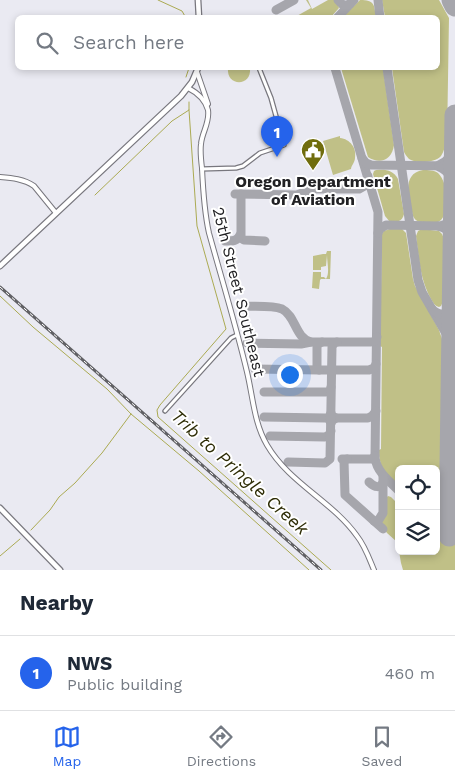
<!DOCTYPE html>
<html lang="en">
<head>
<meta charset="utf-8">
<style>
	:root { --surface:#fff; --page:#f6f6f7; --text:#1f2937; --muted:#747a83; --line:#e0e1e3; --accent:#2563eb }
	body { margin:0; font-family:"Work Sans",sans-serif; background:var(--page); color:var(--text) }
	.controls { position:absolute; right:15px; bottom:15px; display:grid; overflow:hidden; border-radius:8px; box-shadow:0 2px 8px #0003 }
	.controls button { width:45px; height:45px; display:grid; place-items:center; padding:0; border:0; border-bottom:1px solid var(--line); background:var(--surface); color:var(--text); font:25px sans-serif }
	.you { position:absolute; left:289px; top:374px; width:18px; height:18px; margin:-12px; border:4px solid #fff; border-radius:50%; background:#1a73e8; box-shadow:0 0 0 8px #1a73e833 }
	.badge { display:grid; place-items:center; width:32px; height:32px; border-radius:50%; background:var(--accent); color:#fff; font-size:16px; font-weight:700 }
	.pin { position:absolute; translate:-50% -41px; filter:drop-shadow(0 1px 2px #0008) }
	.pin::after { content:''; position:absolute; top:26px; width:18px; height:15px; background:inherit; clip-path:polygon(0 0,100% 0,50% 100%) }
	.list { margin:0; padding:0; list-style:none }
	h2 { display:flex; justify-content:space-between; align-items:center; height:65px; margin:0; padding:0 20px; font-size:21px }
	h2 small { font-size:16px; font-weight:400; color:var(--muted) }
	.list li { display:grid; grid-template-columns:32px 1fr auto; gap:15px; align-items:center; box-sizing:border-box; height:75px; padding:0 20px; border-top:1px solid var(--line) }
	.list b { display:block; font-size:19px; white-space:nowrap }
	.list p { margin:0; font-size:16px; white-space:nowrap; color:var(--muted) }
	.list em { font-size:16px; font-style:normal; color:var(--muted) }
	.icon { flex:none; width:28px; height:28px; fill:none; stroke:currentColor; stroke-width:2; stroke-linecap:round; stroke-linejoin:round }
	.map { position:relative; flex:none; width:455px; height:570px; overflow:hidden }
	.search { position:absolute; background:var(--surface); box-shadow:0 2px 8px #0003; left:15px; right:15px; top:15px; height:55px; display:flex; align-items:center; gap:12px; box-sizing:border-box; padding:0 18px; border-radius:8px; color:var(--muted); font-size:19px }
	.sheet { height:140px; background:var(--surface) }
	nav { display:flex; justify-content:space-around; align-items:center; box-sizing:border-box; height:70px; border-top:1px solid var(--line); background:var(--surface); font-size:14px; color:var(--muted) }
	nav a { display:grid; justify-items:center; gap:2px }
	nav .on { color:var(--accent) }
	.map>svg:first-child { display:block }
	.green { fill:#c0c087 }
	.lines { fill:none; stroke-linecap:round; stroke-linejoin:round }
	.stream { stroke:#abaa52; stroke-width:1 }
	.taxiway { stroke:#a6a6ac; stroke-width:9 }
	.runway { stroke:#a6a6ac; stroke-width:21 }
	.minor-casing { stroke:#78777e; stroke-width:5.5 }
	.tertiary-casing { stroke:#78777e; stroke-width:6 }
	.secondary-casing { stroke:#78777e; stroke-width:7 }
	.minor { stroke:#fff; stroke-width:3 }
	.tertiary { stroke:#fff; stroke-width:4 }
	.secondary { stroke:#fff; stroke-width:4.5 }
	.rail-casing { stroke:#616165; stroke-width:3 }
	.rail { stroke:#fff; stroke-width:1; stroke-dasharray:4; stroke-linecap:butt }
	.labels { text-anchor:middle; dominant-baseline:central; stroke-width:4; stroke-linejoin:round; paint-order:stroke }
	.poi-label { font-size:16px; font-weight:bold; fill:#212124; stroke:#fff }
	.street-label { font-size:16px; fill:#212124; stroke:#fff }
	.water-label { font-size:18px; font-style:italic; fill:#2e2d06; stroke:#fff }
</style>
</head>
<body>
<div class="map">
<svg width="455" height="570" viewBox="0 0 455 570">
	<rect width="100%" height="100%" fill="#eaeaf2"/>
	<g class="green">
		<path d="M306,0H308L312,9L328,0H336L339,8L331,17H295L311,8Z"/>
		<path d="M360,0C375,0 374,5 376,17H343Z"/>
		<path d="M382,0H439L449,18L447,140C445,145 444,152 441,156C435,163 416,164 409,159C407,157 405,154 404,152L392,68H438V18L385,17Z"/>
		<path d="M228,68H250C252,87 226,87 228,68Z"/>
		<path d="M341,68H383L394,145C392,160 380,165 368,157Z"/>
		<path d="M340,136V138C350,139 357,148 355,158C355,162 351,166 351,169L333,175L323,141Z"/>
		<path d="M376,170C386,169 393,170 398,179L404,214C402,222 397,222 390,222L385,216L373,174L374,171Z"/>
		<path d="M423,170C428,170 434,170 438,173C448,182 450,211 441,220C437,224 430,222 425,222C419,222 416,222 413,216C410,200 400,174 423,170Z"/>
		<path d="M390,229H402L406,233L413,279L415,286L439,330L445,348L442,517L441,521L437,523L436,469H399V486C386,473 379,469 379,450L381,449L382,347L380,346L382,234L384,231Z"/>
		<path d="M422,229L439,231L442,234L446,244L445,297L441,306L439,307C435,306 434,304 431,299C420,279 419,259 416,236L418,231Z"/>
		<path d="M327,251H331L330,279H321L320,280L319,289L312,288L313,272H321V277H324L326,279C330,273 327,262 327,255L326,266L321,267V270H313V256L323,254H326Z"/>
		<path d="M388,496L391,497L399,505V548L397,542L387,533L380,523L385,514V499Z"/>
		<path d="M436,534L440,536H455V570H403L401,563L399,551H436Z"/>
	</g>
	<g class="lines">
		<g class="stream">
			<path d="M158,0L182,11L186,18"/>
			<path d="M186,77L189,68"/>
			<path d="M189,110L197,226L226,329L160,405L157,410L158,417L331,570"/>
			<path d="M95,195L172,121L189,110V102"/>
			<path d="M0,296L33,327L107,389L131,414L199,471L309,570"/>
			<path d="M31,530L50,510L59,497L75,483L102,453L131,414"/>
			<path d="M0,556L20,539"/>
		</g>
		<g class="taxiway">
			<path d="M338,0L343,5H346L350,4"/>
			<path d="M378,0L380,18"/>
			<path d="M276,10L294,0"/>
			<path d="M337,18L354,0"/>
			<path d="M335,68L378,212L375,458C377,472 389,481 399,491"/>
			<path d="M387,68L418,280L422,292L455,349"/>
			<path d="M362,158L366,163L371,165L455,166"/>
			<path d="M439,165C449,161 452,154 455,145"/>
			<path d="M439,167C450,172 452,179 454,191"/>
			<path d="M235,194L297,195L312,189H359L366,185L368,181V176"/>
			<path d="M241,194V238L244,240L265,241"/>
			<path d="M438,226C448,228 452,234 453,244"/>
			<path d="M378,233L380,229L386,225L440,226L446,224L450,220L454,210"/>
			<path d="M225,241C231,241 237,242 240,235"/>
			<path d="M242,306C253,307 272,305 282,309C296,316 295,338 311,342"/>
			<path d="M432,309C442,319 450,313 453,301"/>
			<path d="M322,342L318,344L317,347V367L319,370H369L374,368L376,364"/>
			<path d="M247,343L301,344L311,342H371L375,341L377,337"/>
			<path d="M255,369L319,370"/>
			<path d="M264,392H326L330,391L331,387"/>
			<path d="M264,417L325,418L329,417L331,413L332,416L336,418L333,420L331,423L329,419L325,418"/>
			<path d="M330,418H368L372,416L376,411"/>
			<path d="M270,436L325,437L329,435L331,431"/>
			<path d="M342,459H372L375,456"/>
			<path d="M347,459L344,461L345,495L383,529"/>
			<path d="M288,462L325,463L330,459L332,347L334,343L337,342"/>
			<path d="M369,482C374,487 381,490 384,480"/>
			<path d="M374,521H378L383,513V476"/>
			<path d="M436,528H443L450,521L455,528"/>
		</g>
		<g class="runway">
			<path d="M452,0L455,6"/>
			<path d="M449,536L455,115"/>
		</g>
		<g class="minor-casing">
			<g id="minor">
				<path d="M202,169L236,168L243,166L260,153L284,145L271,98L259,68"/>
				<path d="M165,411L231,338L237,335"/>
			</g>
		</g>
		<g class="tertiary-casing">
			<g id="tertiary">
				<path d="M197,72L208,104"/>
				<path d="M188,88C198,93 205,99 208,110C210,123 202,132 201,144C200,152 201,160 202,168C203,190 204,211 209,233C222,280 236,326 247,372C253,397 254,423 267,445C289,483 332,501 357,536C365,546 369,558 374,570"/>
				<path d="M0,177C12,178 24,179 34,186L56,213"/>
			</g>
		</g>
		<g class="secondary-casing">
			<g id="secondary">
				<path d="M198,0L199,18"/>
				<path d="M0,266L181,96L192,82L198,68"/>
				<path d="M0,508L60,570"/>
			</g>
		</g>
		<use href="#minor" class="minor"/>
		<use href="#tertiary" class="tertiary"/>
		<use href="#secondary" class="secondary"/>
		<g class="rail-casing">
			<path id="rail" d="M0,287L321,570"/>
		</g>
		<use href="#rail" class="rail"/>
	</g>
	<defs>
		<g id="civic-pin" transform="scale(1.25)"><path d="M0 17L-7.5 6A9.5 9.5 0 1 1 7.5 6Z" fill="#706d0d" stroke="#fff"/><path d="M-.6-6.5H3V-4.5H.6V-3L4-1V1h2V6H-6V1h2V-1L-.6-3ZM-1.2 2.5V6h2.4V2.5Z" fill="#fff"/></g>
	</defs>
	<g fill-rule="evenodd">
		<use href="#civic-pin" x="313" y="150"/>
	</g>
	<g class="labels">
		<g class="poi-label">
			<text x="313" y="181">Oregon Department<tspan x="313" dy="18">of Aviation</tspan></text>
		</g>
		<g class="street-label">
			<text transform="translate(239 292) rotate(76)">25th Street Southeast</text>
		</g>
		<g class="water-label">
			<text transform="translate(240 472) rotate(42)">Trib to Pringle Creek</text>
		</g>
	</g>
</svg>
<div class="controls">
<button><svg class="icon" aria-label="locate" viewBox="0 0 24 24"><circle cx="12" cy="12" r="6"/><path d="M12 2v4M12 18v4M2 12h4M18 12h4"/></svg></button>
<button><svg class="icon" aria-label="layers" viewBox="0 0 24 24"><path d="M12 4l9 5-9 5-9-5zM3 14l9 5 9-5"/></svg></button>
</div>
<div class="you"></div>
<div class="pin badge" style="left:277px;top:157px">1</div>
<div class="search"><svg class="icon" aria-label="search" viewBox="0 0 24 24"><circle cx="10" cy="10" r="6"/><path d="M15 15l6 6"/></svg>Search here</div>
</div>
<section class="sheet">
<h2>Nearby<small></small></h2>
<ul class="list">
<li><span class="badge">1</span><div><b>NWS</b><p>Public building</p></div><em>460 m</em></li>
</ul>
</section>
<nav>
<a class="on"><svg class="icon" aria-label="map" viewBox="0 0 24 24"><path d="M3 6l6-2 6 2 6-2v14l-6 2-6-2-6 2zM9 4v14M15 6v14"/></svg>Map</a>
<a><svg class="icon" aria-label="directions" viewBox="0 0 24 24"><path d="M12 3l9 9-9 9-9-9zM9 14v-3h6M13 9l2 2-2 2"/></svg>Directions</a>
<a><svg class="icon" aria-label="saved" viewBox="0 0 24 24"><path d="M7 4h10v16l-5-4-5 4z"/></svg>Saved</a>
</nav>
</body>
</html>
